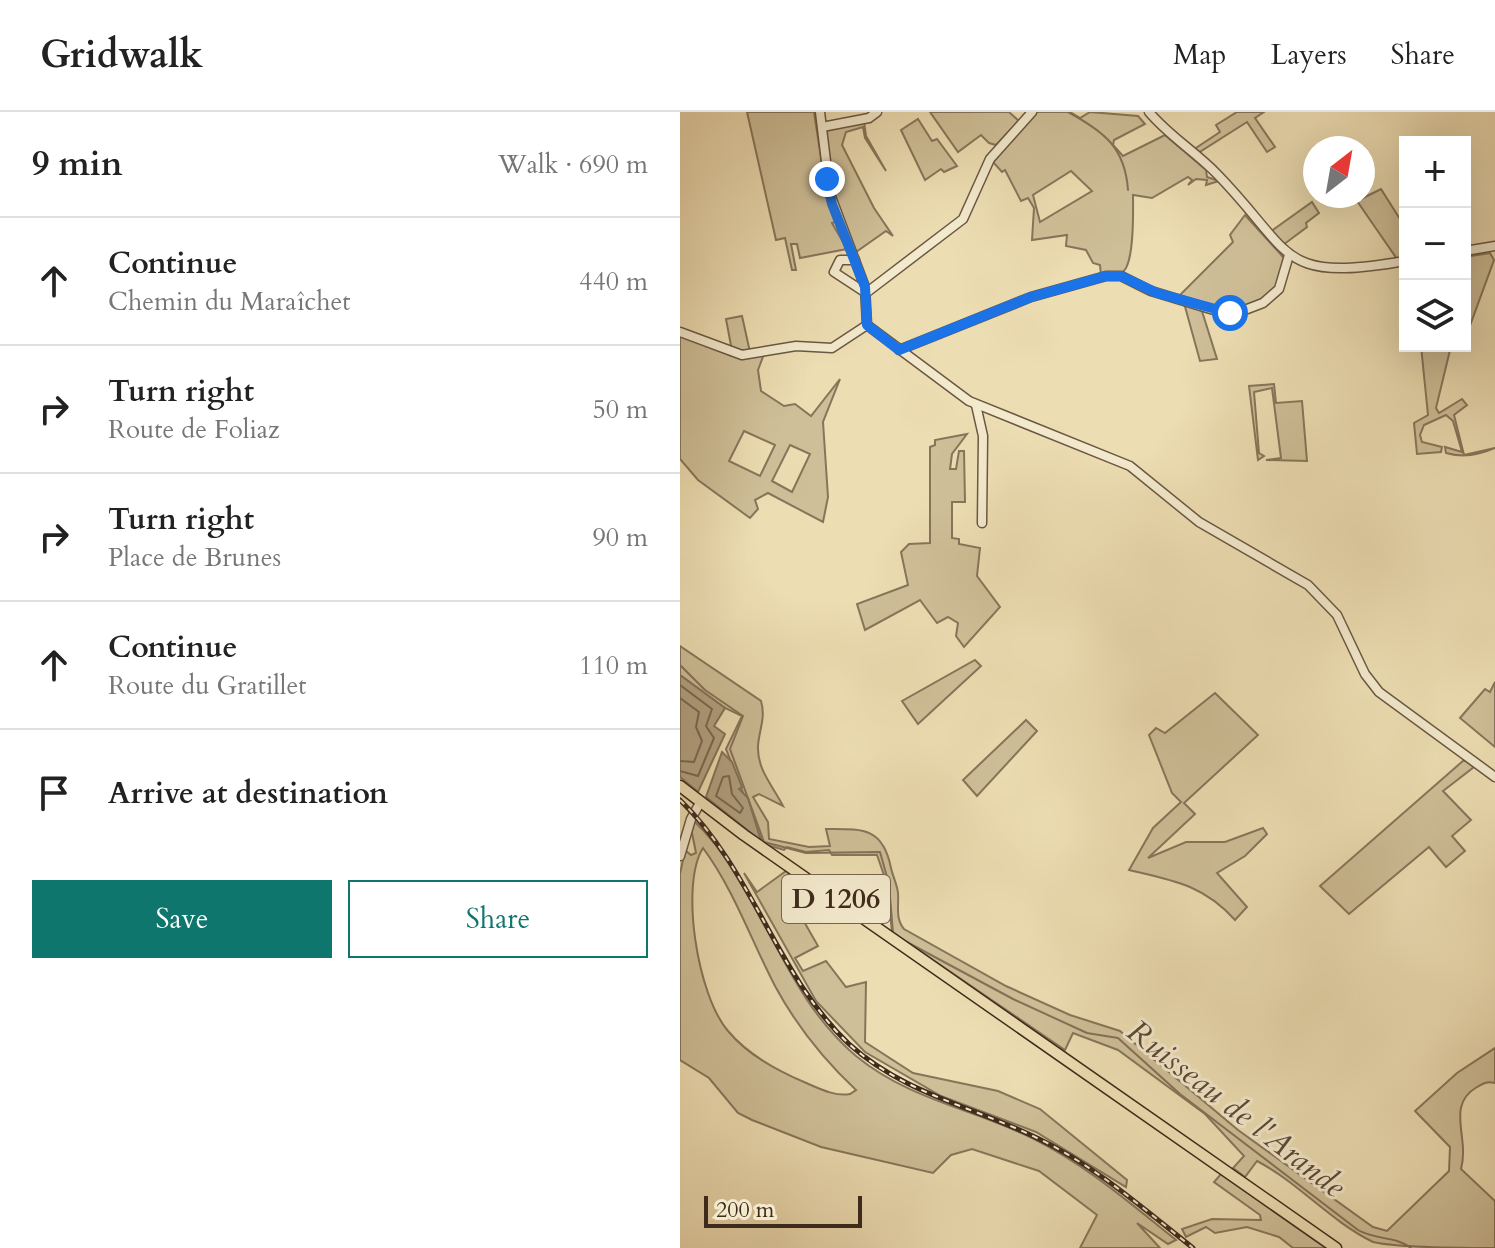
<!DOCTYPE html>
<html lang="en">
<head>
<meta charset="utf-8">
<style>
	:root { --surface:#fff; --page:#f6f6f6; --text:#222; --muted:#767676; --line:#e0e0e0; --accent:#0f766e }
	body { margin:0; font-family:Cardo,serif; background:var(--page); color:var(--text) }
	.controls { position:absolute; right:24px; top:24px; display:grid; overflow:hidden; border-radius:0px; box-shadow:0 8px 32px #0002 }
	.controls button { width:72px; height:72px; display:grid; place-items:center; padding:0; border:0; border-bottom:2px solid var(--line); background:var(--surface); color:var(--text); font:40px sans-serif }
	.compass { position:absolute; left:623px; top:24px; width:72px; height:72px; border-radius:50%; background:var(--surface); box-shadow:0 8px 32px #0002; rotate:31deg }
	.scale { position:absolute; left:24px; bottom:20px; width:158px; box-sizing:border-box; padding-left:8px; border:4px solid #3f2b1c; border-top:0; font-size:22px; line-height:28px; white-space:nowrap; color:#3f2b1c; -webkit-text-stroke:6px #f3e9cd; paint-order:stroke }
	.stop { position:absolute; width:24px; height:24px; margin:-18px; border:6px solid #1a73e8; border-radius:50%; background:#fff }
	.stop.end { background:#1a73e8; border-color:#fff; box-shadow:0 2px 8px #0008 }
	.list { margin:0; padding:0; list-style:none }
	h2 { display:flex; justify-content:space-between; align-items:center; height:104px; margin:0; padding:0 32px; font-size:34px }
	h2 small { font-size:26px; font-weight:400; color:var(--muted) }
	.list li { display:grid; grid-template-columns:52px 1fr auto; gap:24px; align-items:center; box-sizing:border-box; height:128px; padding:0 32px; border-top:2px solid var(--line) }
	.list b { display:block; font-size:30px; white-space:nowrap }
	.list p { margin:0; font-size:26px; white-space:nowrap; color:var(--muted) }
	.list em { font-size:26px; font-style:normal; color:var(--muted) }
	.actions { display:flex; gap:16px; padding:24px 32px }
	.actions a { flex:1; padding:18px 0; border:2px solid var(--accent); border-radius:0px; text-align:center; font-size:28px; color:var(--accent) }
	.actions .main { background:var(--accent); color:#fff }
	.icon { flex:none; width:44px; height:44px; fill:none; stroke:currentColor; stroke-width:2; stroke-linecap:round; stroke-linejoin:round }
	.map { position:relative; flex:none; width:815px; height:1136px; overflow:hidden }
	header { display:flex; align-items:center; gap:48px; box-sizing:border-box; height:112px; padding:0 40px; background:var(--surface); border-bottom:2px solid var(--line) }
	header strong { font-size:38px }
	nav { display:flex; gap:44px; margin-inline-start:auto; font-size:28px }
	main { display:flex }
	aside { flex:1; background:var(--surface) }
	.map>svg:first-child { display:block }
	.green { fill:#cfbf98; stroke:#87755a; stroke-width:2; fill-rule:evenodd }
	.water { fill:#b2a07f; stroke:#847157; stroke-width:2 }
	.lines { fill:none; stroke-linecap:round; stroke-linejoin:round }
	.shore { stroke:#78664e; stroke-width:2 }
	.stream { stroke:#847157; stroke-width:2 }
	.minor-casing { stroke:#6a5842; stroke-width:11 }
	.major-casing { stroke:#3f2b1c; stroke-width:13 }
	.minor { stroke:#f3e9cd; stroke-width:8 }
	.major { stroke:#edddb2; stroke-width:10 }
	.rail-casing { stroke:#3f2b1c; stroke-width:5 }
	.rail { stroke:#f3e9cd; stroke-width:2; stroke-dasharray:6; stroke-linecap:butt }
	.route { stroke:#1a73e8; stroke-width:10 }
	.labels { text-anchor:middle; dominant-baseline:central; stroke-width:6; stroke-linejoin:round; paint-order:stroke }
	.shield { fill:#f3e9cd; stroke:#756451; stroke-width:2 }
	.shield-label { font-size:28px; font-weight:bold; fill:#3f2b1c }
	.water-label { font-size:32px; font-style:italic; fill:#5c4835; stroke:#f3e9cd }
</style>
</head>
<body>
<header>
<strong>Gridwalk</strong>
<nav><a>Map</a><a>Layers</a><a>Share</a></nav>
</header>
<main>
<aside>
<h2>9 min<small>Walk · 690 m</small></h2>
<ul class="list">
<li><svg class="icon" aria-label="ahead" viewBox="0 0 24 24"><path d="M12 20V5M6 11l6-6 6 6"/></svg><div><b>Continue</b><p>Chemin du Maraîchet</p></div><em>440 m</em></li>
<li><svg class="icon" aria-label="right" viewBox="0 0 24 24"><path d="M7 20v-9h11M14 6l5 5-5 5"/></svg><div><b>Turn right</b><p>Route de Foliaz</p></div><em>50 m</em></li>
<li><svg class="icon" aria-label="right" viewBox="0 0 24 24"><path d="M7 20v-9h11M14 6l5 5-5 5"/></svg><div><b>Turn right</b><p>Place de Brunes</p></div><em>90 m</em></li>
<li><svg class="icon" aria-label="ahead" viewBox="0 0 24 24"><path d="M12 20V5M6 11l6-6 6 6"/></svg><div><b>Continue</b><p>Route du Gratillet</p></div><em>110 m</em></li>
<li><svg class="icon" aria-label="arrive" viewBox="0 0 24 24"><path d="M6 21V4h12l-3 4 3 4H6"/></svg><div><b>Arrive at destination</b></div></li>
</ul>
<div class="actions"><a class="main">Save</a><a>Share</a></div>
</aside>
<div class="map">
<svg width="815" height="1136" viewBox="0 0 815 1136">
	<rect width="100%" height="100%" fill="#edddb2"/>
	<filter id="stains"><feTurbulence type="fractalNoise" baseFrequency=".0025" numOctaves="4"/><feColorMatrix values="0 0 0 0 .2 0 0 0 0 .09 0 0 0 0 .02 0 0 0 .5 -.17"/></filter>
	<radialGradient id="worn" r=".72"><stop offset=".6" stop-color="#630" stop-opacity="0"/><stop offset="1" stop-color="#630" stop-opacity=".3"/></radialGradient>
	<g class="green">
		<path d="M67,0H134L147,85L155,110L152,111L167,137L120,146L117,132H111L116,158H112L105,126L96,128Z"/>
		<path d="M250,0H329L339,9L316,33L309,31L301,23L278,40Z"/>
		<path d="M357,0H390L400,6L410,0L458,4L465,12L434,28L433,33L443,44L485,23L526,58L527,65L539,69L526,73L527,68L516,67L508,73L512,68L508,65L472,86L453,83C453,97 455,156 441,161C436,163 427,162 421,163L420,153L413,151L406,138L386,134L387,123L352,128L354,96L348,86L341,89L325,58L322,60L313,50ZM391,59L412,79L360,110L353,83Z"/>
		<path d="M557,0H584L575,6L595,35L587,40L567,10L518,41L513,38L540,20L536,13Z"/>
		<path d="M238,7L252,29L257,27L277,54L264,60L261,57L245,68L221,18Z"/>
		<path d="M184,10L186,24L206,59L185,26L183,15L166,20L162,33L194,96L213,124L206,119L176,140L154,88L146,19Z"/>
		<path d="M701,77L725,115V145L717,147L677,89Z"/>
		<path d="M632,90L639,101L626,111L627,115L603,133L590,120Z"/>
		<path d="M565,103L604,146L596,178C556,205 542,197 498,185L553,130L550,123Z"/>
		<path d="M810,141L814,148L788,219H785V145Z"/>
		<path d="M504,191L521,196L537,247L520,249Z"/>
		<path d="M62,204L70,240L52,239L46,207Z"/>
		<path d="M0,223L52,244L84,242L78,258L81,279L104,294L115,292L131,304L160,267L143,310L148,385L143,410L88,381L75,388L78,397L70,406L18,368L0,347ZM64,319L95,333L80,364L49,349ZM110,333L130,342L112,380L92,369Z"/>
		<path d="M741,234H771L756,296L759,301L782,287L787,293L774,303L784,343L815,336C798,343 784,346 766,341L765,335L782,340L773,309L766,303L744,313L740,323L742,330L762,335L761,340L737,342L734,311L748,303Z"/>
		<path d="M594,272L596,291L622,289L627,349L586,348L601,346L592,276L574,280L579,341L584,344L578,348L569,274Z"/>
		<path d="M287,322L272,342L270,357H276L279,339H284L285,390H272V426L279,427V432L300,436L297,464L320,495L284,535L276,524L278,511L268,505L257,511L240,488L185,518L177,492L228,473L221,440L229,432L250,431V335L255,333V328Z"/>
		<path d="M0,534L81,589C86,606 79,618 78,634C77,658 93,674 103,694L79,682L73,685L88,710L89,727L129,735L150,734L146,717C183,717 203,715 211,756C213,765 217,772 218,781C219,794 215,806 224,817L326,874L390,903L440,919L558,1018L693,1115L707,1119L769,1059L770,1035L735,999L777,961L815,936V971C807,969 804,971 797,975C765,994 790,1025 781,1057L815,1089V1136C784,1136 719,1136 693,1130C650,1109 619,1071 577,1049L565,1065L553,1056L564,1044L525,1002L438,938L393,921L385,938L212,820L207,772L197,743H152L149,738L126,740L107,735L104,738L83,732L46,637L62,604L45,596L0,563Z"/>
		<path d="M295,548L301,554L238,612L222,589Z"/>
		<path d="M815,570V635L780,606L805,577L810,580Z"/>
		<path d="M535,581L578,623L504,691L515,702L468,746L506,730H545L583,716L587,722L565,744L537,761L567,795L555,808C524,773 492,768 449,758L473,716L501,690L492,681L469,623L476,616L485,621Z"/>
		<path d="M346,608L357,619L297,684L283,668Z"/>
		<path d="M784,648L794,655L763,679L791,708L772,724L785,739L766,755L749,735L669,802L640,774Z"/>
		<path d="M14,709C83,775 99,879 176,944C228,987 293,997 352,1026C405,1052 451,1092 496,1128L488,1132L457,1111L480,1136H400L417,1103L359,1059L292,1037L271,1043L253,1061L141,1035L72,1008L58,1001L29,966L0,948V762L5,738L11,743L16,741L11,716ZM23,736C54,778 71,828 95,874C116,913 144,948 176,978L170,982C155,985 138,976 124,970C96,958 68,943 48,919C17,883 0,772 23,736Z"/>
		<path d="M106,759L120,770L124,777L110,785L138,834L115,846L123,859L146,849L166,875L186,870L185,930L233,961L318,979L360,997L447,1068L446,1075L356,1020L261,984L185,940L136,889L64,761L77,780Z"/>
		<path d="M541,1062L646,1136H613L599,1125L567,1115L535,1121L526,1115L506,1125L502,1117L532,1107L581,1108L580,1103L534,1070Z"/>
	</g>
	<g class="water">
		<path d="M0,563L45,596L34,614L45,622L18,680L0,665Z"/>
		<path d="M42,640L52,650L62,675L59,677L68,686L81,729L26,685Z"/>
	</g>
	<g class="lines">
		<g class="shore">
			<path d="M0,573L32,597L26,614L34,626L18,664L0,659"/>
			<path d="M0,586L19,600L16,615L22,629L14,650L0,649"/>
			<path d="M49,664L52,682L63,696L60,701L36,684L43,665Z"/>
		</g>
		<g class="stream">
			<path d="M388,0C425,20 445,36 448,78"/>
			<path d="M0,553L25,578L63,604L50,637L84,730L126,741L200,740L209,772L213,821"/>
			<path d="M225,829L333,887L407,921L438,926L500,982L678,1118C695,1128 716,1124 731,1136"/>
		</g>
		<g class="minor-casing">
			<g id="minor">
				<path d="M140,0L150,82L185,175L187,213"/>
				<path d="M469,0C489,24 516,40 537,62C615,142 597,171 725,149"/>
				<path d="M142,15L189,6L197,0"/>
				<path d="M785,139L815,134"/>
				<path d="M175,148H160L154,160L186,181"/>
				<path d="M186,181L283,107L310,47L352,0"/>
				<path d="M187,213L289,289L450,354L519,410L628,473L657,503L685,562L699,580L815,665"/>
				<path d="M0,220L62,243L116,234L152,236L187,213"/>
				<path d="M219,238L351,185L426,164H441L471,179L537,199H562L583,191L599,177L609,143"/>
				<path d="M296,293L303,324L302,411"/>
				<path d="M0,744L11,707L20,691"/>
			</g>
		</g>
		<g class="major-casing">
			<path id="major" d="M0,674L64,723L656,1136"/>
		</g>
		<use href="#minor" class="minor"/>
		<use href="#major" class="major"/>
		<g class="rail-casing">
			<path id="rail" d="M0,688C74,760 96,863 169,932C224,982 295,995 359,1027C415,1054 464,1097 513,1136"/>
		</g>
		<use href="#rail" class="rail"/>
	</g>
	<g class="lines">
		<path class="route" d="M147,67L152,92L185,175L187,213L219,238L351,185L426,164H441L477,181L550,201"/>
	</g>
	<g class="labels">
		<rect class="shield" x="102" y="763" width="108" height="48" rx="6"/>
		<g class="shield-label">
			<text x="156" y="787">D 1206</text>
		</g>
		<g class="water-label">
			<text transform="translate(556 997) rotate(38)">Ruisseau de l'Arande</text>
		</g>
	</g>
	<rect width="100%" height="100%" filter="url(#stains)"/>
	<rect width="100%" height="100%" fill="url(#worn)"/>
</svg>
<div class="controls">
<button>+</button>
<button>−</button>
<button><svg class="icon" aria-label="layers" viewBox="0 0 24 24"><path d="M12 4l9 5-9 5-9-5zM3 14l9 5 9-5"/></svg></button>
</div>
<svg class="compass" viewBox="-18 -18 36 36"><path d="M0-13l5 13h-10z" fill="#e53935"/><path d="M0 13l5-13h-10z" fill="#767676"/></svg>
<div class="scale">200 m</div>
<div class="stop" style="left:550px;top:201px"></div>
<div class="stop end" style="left:147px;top:67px"></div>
</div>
</main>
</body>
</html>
